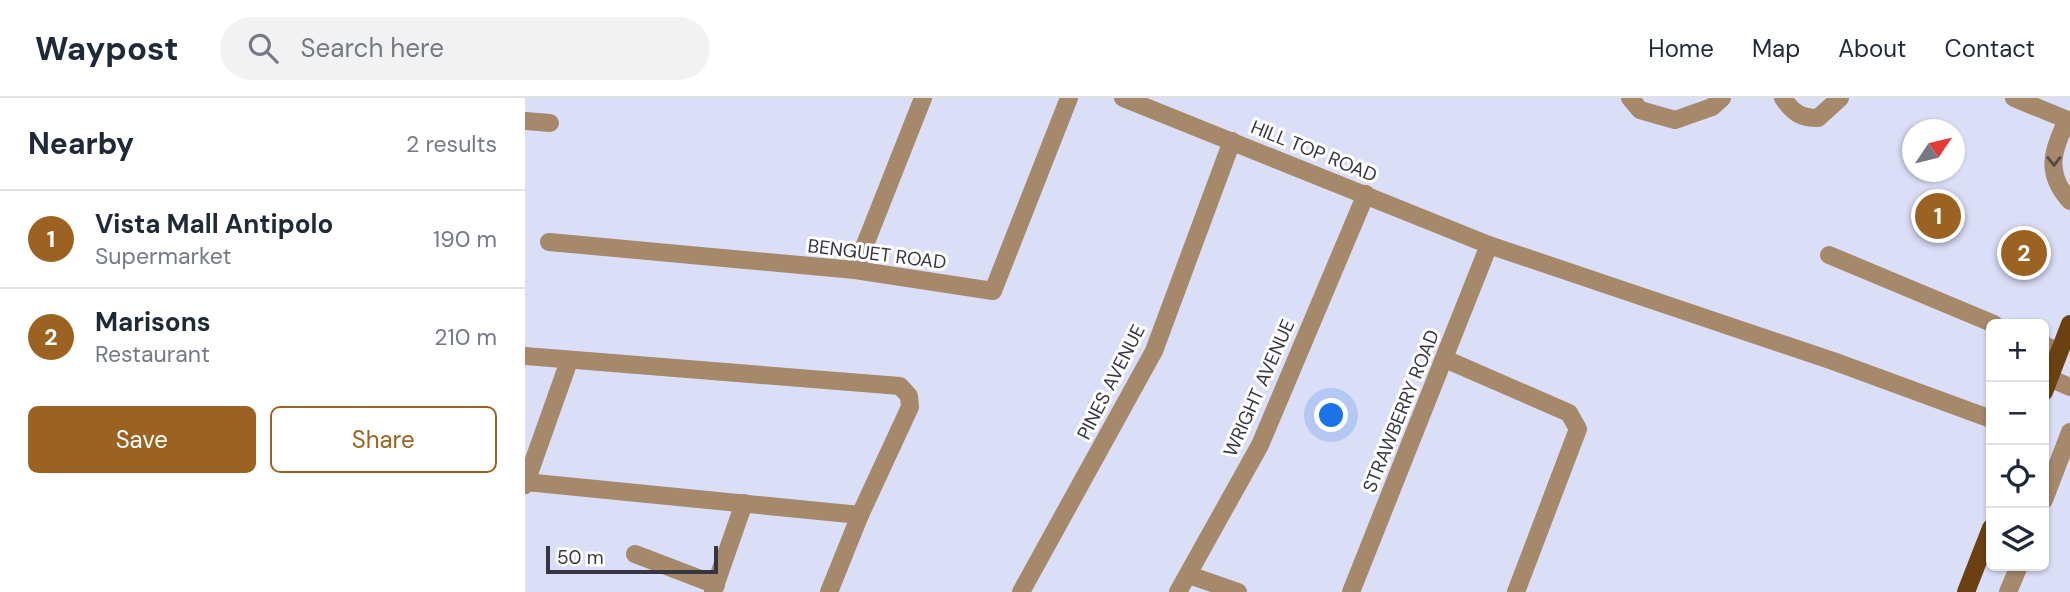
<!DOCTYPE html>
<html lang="en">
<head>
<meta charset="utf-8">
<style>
	:root { --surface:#fff; --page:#f2f2f3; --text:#1f2937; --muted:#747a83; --line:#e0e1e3; --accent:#9c6221 }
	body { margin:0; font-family:"DM Sans",sans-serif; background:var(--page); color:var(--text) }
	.controls { position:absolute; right:21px; bottom:21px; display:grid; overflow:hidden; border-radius:10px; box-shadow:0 2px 5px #0004 }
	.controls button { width:63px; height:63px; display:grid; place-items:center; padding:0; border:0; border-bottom:2px solid var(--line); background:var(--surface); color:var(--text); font:35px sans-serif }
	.compass { position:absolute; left:1377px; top:21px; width:63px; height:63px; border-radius:50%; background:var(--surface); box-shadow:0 2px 5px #0004; rotate:55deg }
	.scale { position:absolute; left:21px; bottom:18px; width:172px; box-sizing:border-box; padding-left:7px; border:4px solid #353640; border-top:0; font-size:19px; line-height:24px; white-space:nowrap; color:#353640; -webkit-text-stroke:5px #fff; paint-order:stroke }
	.you { position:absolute; left:807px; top:318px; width:24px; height:24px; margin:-18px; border:5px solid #fff; border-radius:50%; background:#1a73e8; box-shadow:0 0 0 10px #1a73e833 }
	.badge { display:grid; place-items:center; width:46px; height:46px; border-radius:50%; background:var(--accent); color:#fff; font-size:23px; font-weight:700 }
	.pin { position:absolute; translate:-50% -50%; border:4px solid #fff; box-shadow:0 2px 7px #0006 }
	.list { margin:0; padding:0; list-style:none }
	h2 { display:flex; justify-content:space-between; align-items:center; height:91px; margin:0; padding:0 28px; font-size:30px }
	h2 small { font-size:23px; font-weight:400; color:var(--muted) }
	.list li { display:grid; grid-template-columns:46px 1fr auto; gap:21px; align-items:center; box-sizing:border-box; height:98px; padding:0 28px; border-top:2px solid var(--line) }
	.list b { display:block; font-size:26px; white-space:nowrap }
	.list p { margin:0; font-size:23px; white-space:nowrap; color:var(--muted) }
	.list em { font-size:23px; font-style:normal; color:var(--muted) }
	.actions { display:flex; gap:14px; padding:21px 28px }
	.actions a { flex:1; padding:16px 0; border:2px solid var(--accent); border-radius:10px; text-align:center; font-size:24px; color:var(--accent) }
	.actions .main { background:var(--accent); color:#fff }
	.icon { flex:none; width:38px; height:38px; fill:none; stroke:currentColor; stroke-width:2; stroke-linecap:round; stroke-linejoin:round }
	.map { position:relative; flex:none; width:1545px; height:494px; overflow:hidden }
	header { display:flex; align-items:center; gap:42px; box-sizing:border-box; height:98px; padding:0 35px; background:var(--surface); border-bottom:2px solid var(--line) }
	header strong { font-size:33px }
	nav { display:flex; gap:38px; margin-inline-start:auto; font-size:24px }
	.search { width:490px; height:63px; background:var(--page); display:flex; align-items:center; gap:18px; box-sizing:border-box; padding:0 24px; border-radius:38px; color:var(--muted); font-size:26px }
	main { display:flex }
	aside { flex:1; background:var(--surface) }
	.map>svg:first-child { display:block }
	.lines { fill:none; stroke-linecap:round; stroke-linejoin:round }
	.minor { stroke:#a6886b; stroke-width:18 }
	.major { stroke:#6b4112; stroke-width:18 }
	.oneway { stroke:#514a4b }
	.labels { text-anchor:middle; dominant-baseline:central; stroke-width:6; stroke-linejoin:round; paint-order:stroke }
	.street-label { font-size:19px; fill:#353640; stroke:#fff }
</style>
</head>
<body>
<header>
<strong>Waypost</strong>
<div class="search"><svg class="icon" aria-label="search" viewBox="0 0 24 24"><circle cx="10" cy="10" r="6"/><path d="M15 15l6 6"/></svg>Search here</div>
<nav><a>Home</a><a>Map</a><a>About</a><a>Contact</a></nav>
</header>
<main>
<aside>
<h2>Nearby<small>2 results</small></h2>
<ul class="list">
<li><span class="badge">1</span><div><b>Vista Mall Antipolo</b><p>Supermarket</p></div><em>190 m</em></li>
<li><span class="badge">2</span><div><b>Marisons</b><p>Restaurant</p></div><em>210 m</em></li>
</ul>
<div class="actions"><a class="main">Save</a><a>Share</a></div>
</aside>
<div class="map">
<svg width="1545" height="494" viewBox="0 0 1545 494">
	<rect width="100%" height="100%" fill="#dbdef7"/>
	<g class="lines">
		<g class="minor">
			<path d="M598,0L964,147L1308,263L1466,321"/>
			<path d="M1105,0L1115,12L1150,22L1187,9L1197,0"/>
			<path d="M1258,0C1268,15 1276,20 1293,20L1315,0"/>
			<path d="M1489,0L1545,23"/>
			<path d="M1542,22C1528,53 1519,74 1545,103"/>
			<path d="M0,23L25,25"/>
			<path d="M24,144L330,172L468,193L544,0"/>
			<path d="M1304,157L1469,226"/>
			<path d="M330,172L398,0"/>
			<path d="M1519,247L1534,254"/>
			<path d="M0,258L375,288L384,298L385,309L335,417L304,494"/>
			<path d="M920,261L1044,315L1053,331L991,494"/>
			<path d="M1524,280L1545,289"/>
			<path d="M0,384L335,417"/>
			<path d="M0,387L44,263"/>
			<path d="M1519,402L1545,334"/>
			<path d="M110,456L191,487"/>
			<path d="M664,477L713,494"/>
			<path d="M188,494L219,405"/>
			<path d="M496,494L629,253L707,43"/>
			<path d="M653,494L735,347L841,96"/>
			<path d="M826,494L964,147"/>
			<path d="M1483,494L1494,468"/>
		</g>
		<g class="major">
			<path d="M1519,294L1545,226"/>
			<path d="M1441,494L1466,430"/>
		</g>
	</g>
	<defs><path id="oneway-chevron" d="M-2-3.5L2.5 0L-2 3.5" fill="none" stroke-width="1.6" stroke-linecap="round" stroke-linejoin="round" transform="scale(1.75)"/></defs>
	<use class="oneway" href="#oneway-chevron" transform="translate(1529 63) rotate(89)"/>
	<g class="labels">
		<g class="street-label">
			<text transform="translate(789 53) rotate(22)">HILL TOP ROAD</text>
			<text transform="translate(352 156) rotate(7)">BENGUET ROAD</text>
			<text transform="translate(586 284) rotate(-63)">PINES AVENUE</text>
			<text transform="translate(734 290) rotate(-66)">WRIGHT AVENUE</text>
			<text transform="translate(876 313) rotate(-68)">STRAWBERRY ROAD</text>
		</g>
	</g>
</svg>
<div class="controls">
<button>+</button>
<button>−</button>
<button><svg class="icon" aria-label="locate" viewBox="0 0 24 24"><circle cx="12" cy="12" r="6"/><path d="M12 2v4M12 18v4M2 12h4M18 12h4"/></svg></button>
<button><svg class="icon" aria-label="layers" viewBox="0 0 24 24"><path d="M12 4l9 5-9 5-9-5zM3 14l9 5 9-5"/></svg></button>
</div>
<svg class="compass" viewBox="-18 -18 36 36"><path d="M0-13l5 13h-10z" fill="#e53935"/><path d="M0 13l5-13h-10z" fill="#747a83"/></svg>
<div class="scale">50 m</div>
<div class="you"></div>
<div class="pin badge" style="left:1413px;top:118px">1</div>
<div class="pin badge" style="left:1499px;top:155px">2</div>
</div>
</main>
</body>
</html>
